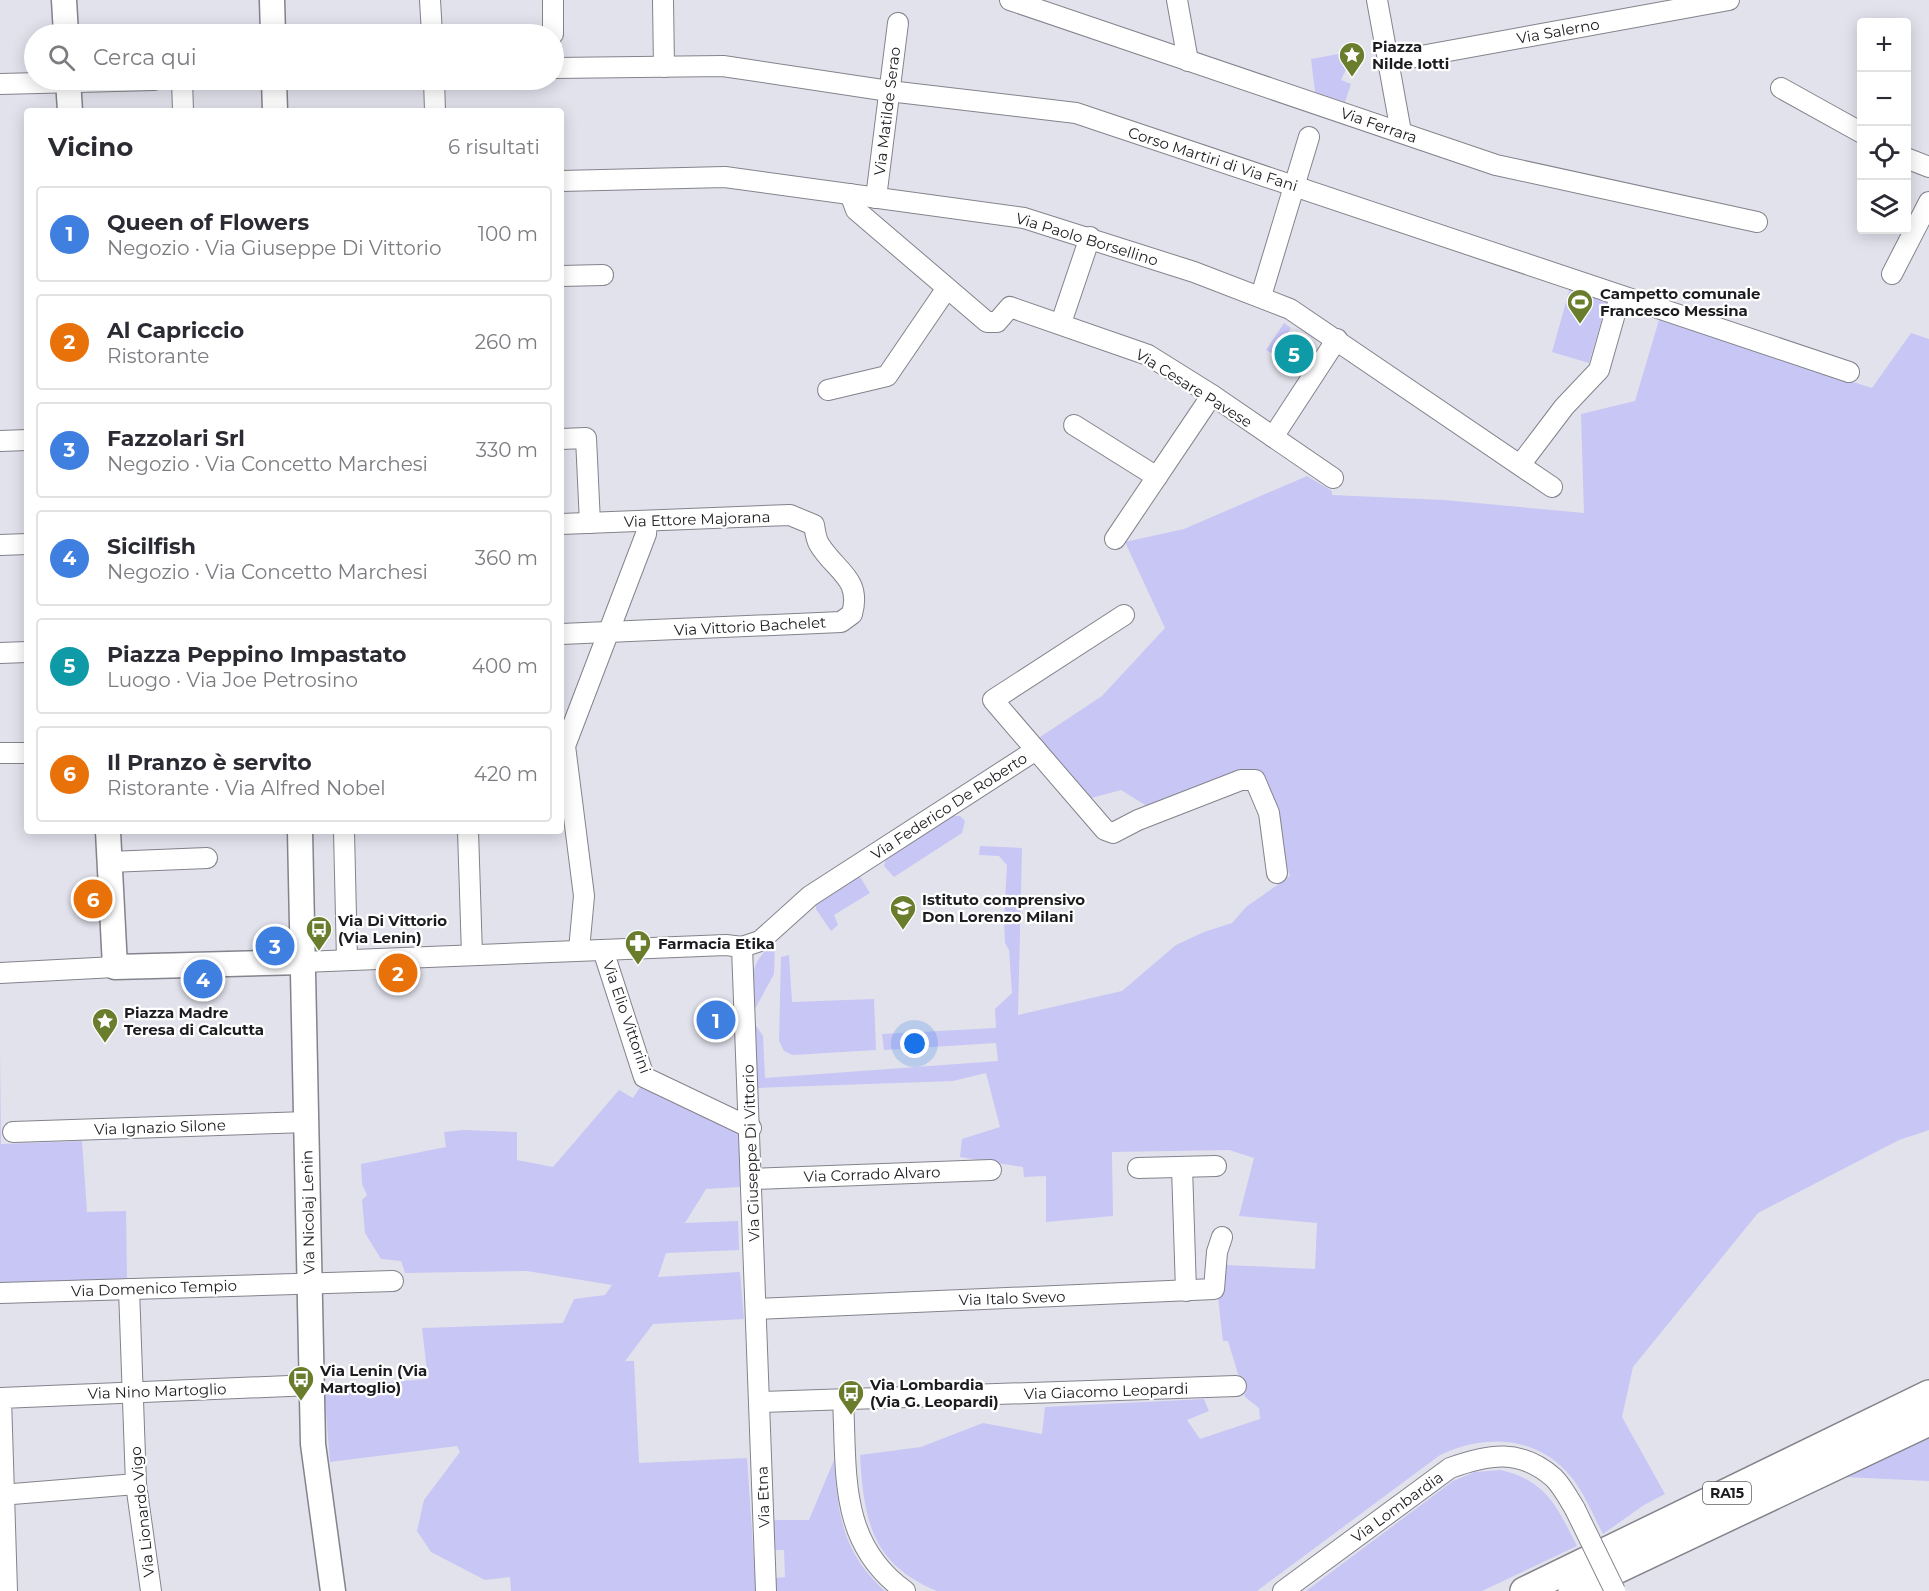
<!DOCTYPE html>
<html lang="it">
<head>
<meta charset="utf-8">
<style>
	:root { --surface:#fff; --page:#f2f2f3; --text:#2b2b33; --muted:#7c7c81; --line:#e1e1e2; --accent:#111827 }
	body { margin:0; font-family:Montserrat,sans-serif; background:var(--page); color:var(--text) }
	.controls { position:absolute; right:18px; top:18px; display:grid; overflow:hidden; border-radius:6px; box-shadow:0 3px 15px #0003 }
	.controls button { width:54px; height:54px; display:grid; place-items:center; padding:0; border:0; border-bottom:2px solid var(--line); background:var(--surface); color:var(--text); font:30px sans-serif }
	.you { position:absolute; left:915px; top:1044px; width:21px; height:21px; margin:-15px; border:4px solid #fff; border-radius:50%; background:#1a73e8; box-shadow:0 0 0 9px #1a73e833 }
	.badge { display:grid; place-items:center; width:39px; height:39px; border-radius:50%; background:var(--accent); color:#fff; font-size:20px; font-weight:700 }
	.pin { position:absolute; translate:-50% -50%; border:3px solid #fff; box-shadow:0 2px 6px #0006 }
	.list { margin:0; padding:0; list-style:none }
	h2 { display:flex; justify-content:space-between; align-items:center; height:78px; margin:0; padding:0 24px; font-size:26px }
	h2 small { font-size:20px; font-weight:400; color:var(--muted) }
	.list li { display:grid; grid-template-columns:39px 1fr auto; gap:18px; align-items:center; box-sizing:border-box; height:96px; margin:0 12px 12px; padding:0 12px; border:2px solid var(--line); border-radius:6px }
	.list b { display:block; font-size:22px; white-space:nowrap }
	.list p { margin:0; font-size:20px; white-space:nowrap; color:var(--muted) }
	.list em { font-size:20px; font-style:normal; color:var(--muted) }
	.icon { flex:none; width:33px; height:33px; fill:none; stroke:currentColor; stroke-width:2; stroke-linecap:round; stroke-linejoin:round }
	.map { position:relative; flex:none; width:1929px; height:1591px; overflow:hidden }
	.search { position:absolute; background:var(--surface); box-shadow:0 3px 15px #0003; left:24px; top:24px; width:540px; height:66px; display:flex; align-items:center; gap:15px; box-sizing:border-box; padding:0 21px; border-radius:33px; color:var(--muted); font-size:22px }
	.panel { position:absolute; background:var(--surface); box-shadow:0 3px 15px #0003; left:24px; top:108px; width:540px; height:726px; border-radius:6px }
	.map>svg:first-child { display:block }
	.green { fill:#c8c6f4 }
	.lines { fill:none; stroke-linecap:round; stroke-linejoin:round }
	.minor-casing { stroke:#83838c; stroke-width:22 }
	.major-casing { stroke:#83838c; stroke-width:27 }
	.highway-casing { stroke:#83838c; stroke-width:30 }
	.minor { stroke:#fff; stroke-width:20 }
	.major { stroke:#fff; stroke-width:24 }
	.highway { stroke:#fff; stroke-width:27 }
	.minor-bridge-casing { stroke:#83838c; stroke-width:22; stroke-linecap:butt }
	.minor-bridge { stroke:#fff; stroke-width:20 }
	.labels { text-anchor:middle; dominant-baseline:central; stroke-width:4.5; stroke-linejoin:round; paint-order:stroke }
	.shield { fill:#fff; stroke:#606063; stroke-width:1.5 }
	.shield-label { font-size:14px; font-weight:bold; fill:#1c1c20 }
	.street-label { font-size:15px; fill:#1c1c20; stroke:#fff }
	.poi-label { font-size:15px; font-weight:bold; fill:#1c1c20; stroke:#fff; text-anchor:start }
</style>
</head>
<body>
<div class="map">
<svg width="1929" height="1591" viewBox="0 0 1929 1591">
	<rect width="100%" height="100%" fill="#e2e2ed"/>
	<g class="green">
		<path d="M1355,51L1341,80L1351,84L1345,102L1315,92L1311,59Z"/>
		<path d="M1570,288L1608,298L1589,363L1552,352Z"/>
		<path d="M1659,320L1872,388L1911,333L1929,339V1130L1899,1140L1758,1213L1633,1367L1622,1417L1665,1494L1644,1505L1603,1534C1592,1513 1582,1487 1565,1470C1531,1435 1482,1435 1440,1455L1257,1591H937C871,1564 864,1520 860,1455L921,1447L983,1423L1042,1434L1045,1407L1204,1399L1209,1411L1187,1420L1200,1439L1260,1419L1259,1408L1245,1397L1228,1341H1223L1218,1297L1225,1265L1315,1269L1317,1223L1239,1216L1254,1158L1229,1150L1112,1152L1113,1216L1046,1222V1176L1024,1177L1023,1167L960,1157L962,1139L1000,1127L986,1073L953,1081L758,1088L755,1024L763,1036L765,1078L998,1061L996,1043L884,1050L882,1034L996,1028L995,1009L1012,993L1009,950L1005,943L1004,920L1007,865L999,856L979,855L980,846L1022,848L1018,1015L1122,991L1176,945L1204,932L1232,923L1246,907L1290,876L1256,774L1150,808L1121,790L1084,800L1034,741L1102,696L1165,628L1125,542L1184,529L1307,476L1332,491V495L1444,500L1584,513L1581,414L1635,401Z"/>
		<path d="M1284,323L1291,328L1273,354L1266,350Z"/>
		<path d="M1288,341L1305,352L1295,368L1277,357Z"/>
		<path d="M953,816H960L965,821L962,833L894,877L884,866L887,855Z"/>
		<path d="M860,877L870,893L834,915L838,925L831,931L816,909V903L853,878Z"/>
		<path d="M775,941L774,974L755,1009C753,973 747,967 775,941Z"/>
		<path d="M789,955L792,1002L874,999L876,1050L793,1055L784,1051L779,1041L781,957Z"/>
		<path d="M0,1047L1,1144L82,1141L87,1212L126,1211L127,1281L0,1286Z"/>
		<path d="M643,1083L739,1132L740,1187L706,1189L685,1223L738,1221L739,1250L666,1253L658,1277L740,1272L744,1319L653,1324L625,1361H634L639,1463L747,1458L756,1591H511L510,1577L485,1580L431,1552L417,1531L424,1500L460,1452L457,1446L330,1462L324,1387L428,1379L422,1328L563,1323L574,1299L605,1295L612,1285L527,1271L405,1273L401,1261L381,1259L365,1233L362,1200L367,1195L362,1184L361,1164L446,1147L444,1132L463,1130L517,1132V1160L553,1167L619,1090L633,1098Z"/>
		<path d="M1929,1436V1481L1844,1477Z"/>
		<path d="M834,1460C838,1515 842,1552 885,1591H776L775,1578L785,1577L784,1550H774L773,1520H809Z"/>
		<path d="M1501,1470C1547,1481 1557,1507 1577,1546L1482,1591H1306L1453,1481L1475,1472Z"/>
	</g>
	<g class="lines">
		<g class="minor-casing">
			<g id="minor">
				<path d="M430,0L432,34"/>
				<path d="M553,0V34"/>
				<path d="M663,0L664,67"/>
				<path d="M1010,0L1496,165L1757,222"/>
				<path d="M1177,0L1188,61"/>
				<path d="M1377,0L1401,132"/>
				<path d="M1388,62L1729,0"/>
				<path d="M554,68L723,66L889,91L1076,113L1849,372"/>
				<path d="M182,80L183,111"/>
				<path d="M434,80L435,111"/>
				<path d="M0,84L154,80"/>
				<path d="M1781,88L1862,133"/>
				<path d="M1906,158L1929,167"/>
				<path d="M561,181L725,177L1024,218L1194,272L1290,309L1552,487"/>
				<path d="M850,194L856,210L987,322H997L1010,307L1148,355L1212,395L1333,478"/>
				<path d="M876,198L898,23"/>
				<path d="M1892,274L1929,202"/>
				<path d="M561,276L603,275"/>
				<path d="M1261,296L1309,137"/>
				<path d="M1061,323L1090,237"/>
				<path d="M828,390L887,376L947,288"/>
				<path d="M1074,425L1157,477"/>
				<path d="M1273,437L1337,339"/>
				<path d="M561,439L586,438L590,523"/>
				<path d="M0,441L27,440"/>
				<path d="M1520,465L1564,407L1599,370L1620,296"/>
				<path d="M561,524L790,515L814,525C815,531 816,539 819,544C835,571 862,578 852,614L841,622L561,634"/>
				<path d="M1115,539L1212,395"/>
				<path d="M0,545L27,544"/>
				<path d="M0,653L27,652"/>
				<path d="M1036,750L993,700L1124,615"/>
				<path d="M0,753H27"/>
				<path d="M344,831L347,960"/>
				<path d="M468,831L472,955"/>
				<path d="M109,862L207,858"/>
				<path d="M742,947L760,941L810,896L1036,750L1105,830L1113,833L1138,820L1241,780H1255L1269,813L1277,873"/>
				<path d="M579,950L584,896L565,746L646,534L647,521"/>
				<path d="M603,950L644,1077L751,1128"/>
				<path d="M303,962L726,945L742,947L766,1591"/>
				<path d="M0,973L115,967"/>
				<path d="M13,1132L307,1122"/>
				<path d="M1182,1167L1186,1291"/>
				<path d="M1138,1168L1216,1166"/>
				<path d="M752,1179L991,1170"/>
				<path d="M129,1289L136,1484L151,1591"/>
				<path d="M0,1293L393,1281"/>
				<path d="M757,1309L1214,1289L1217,1252L1222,1237"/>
				<path d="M843,1400C847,1473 838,1543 905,1591"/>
				<path d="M760,1402L1236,1386"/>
				<path d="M0,1495L136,1484"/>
				<path d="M7,1591L1,1398L312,1385"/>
				<path d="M1283,1591L1450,1468C1489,1454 1520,1448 1554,1478C1562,1486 1569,1499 1575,1509"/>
			</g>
		</g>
		<g class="major-casing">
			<g id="major">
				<path d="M64,0L66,34"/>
				<path d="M272,0L273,34"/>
				<path d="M68,80L70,111"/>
				<path d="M274,80L275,111"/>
				<path d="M108,831L115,967L303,962"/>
				<path d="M300,831L313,1444L333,1591"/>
			</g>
		</g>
		<g class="highway-casing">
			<g id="highway">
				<path d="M1524,1591L1929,1394"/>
				<path d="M1572,1591L1929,1422"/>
			</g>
		</g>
		<use href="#minor" class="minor"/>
		<use href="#major" class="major"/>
		<use href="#highway" class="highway"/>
		<g class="minor-bridge-casing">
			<path id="minor-bridge" d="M1575,1509L1615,1591"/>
		</g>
		<use href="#minor-bridge" class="minor-bridge"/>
	</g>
	<defs>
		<g id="sight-pin" transform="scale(1.35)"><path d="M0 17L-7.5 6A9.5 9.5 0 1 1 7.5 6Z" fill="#6a7d2c" stroke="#fff"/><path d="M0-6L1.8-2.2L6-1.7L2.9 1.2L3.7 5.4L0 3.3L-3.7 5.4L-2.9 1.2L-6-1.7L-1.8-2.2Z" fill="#fff"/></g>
		<g id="stadium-pin" transform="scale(1.35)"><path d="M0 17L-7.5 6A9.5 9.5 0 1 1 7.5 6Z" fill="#6a7d2c" stroke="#fff"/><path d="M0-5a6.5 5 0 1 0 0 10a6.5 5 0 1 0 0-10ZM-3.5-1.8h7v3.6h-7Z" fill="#fff"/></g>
		<g id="school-pin" transform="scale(1.35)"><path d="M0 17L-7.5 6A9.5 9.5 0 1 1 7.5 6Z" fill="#6a7d2c" stroke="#fff"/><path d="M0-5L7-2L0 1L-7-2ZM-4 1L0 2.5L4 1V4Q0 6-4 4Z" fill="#fff"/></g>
		<g id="bus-pin" transform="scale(1.35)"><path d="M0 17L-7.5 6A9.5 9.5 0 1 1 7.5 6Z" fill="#6a7d2c" stroke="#fff"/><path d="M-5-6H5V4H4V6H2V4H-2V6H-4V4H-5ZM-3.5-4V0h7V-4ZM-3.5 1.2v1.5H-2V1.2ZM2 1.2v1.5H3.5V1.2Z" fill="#fff"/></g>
		<g id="pharmacy-pin" transform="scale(1.35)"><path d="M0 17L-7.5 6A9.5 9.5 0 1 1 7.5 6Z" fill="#6a7d2c" stroke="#fff"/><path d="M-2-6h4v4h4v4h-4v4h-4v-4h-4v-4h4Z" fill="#fff"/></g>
	</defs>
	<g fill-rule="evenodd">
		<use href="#sight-pin" x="1352" y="55"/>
		<use href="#stadium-pin" x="1580" y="302"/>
		<use href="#school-pin" x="903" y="908"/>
		<use href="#bus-pin" x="319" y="929"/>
		<use href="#pharmacy-pin" x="638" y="943"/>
		<use href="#sight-pin" x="105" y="1021"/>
		<use href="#bus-pin" x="301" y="1379"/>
		<use href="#bus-pin" x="851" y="1393"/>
	</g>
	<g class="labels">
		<rect class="shield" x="1703" y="1482" width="48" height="22" rx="4.5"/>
		<g class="shield-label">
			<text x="1727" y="1493">RA15</text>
		</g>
		<g class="street-label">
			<text transform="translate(1558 31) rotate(-10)">Via Salerno</text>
			<text transform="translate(887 111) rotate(-83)">Via Matilde Serao</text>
			<text transform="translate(1379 125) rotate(19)">Via Ferrara</text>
			<text transform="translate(1213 159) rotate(18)">Corso Martiri di Via Fani</text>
			<text transform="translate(1087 239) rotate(17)">Via Paolo Borsellino</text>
			<text transform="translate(1194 388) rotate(32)">Via Cesare Pavese</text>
			<text transform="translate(697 519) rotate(-2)">Via Ettore Majorana</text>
			<text transform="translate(750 626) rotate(-3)">Via Vittorio Bachelet</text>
			<text transform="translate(949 806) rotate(-33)">Via Federico De Roberto</text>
			<text transform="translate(627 1017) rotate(71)">Via Elio Vittorini</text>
			<text transform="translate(160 1127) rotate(-2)">Via Ignazio Silone</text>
			<text transform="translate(751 1153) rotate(-92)">Via Giuseppe Di Vittorio</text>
			<text transform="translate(872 1174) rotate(-2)">Via Corrado Alvaro</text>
			<text transform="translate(308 1212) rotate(-91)">Via Nicolaj Lenin</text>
			<text transform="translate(154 1288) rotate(-2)">Via Domenico Tempio</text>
			<text transform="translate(1012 1298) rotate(-2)">Via Italo Svevo</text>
			<text transform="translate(157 1391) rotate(-2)">Via Nino Martoglio</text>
			<text transform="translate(1106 1391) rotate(-2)">Via Giacomo Leopardi</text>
			<text transform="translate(763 1497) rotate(-92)">Via Etna</text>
			<text transform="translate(1397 1507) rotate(-36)">Via Lombardia</text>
			<text transform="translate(142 1512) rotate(-96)">Via Lionardo Vigo</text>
		</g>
		<g class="poi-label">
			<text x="1372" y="46">Piazza<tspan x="1372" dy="17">Nilde Iotti</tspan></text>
			<text x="1600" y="293">Campetto comunale<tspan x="1600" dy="17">Francesco Messina</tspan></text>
			<text x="922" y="899">Istituto comprensivo<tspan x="922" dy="17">Don Lorenzo Milani</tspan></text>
			<text x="338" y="920">Via Di Vittorio<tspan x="338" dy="17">(Via Lenin)</tspan></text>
			<text x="658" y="943">Farmacia Etika</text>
			<text x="124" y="1012">Piazza Madre<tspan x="124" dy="17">Teresa di Calcutta</tspan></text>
			<text x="320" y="1370">Via Lenin (Via<tspan x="320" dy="17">Martoglio)</tspan></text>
			<text x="870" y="1384">Via Lombardia<tspan x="870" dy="17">(Via G. Leopardi)</tspan></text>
		</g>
	</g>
</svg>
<div class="controls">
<button>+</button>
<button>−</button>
<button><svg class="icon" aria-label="locate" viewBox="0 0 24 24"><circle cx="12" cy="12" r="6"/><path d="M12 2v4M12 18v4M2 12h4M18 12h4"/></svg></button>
<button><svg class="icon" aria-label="layers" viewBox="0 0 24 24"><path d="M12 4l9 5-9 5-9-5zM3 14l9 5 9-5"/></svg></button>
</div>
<div class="you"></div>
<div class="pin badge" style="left:716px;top:1020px;background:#3f7fe0">1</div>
<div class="pin badge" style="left:398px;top:973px;background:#e8710a">2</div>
<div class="pin badge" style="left:275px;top:946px;background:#3f7fe0">3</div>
<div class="pin badge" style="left:203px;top:979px;background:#3f7fe0">4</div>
<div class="pin badge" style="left:1294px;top:354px;background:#0f9aa8">5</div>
<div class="pin badge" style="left:93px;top:899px;background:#e8710a">6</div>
<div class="search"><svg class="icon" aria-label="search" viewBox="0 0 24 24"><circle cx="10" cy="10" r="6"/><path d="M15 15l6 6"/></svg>Cerca qui</div>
<section class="panel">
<h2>Vicino<small>6 risultati</small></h2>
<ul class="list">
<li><span class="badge" style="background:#3f7fe0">1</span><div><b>Queen of Flowers</b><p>Negozio · Via Giuseppe Di Vittorio</p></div><em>100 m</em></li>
<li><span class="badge" style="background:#e8710a">2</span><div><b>Al Capriccio</b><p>Ristorante</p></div><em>260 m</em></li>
<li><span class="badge" style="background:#3f7fe0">3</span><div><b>Fazzolari Srl</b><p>Negozio · Via Concetto Marchesi</p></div><em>330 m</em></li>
<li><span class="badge" style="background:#3f7fe0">4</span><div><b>Sicilfish</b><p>Negozio · Via Concetto Marchesi</p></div><em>360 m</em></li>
<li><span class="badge" style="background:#0f9aa8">5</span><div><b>Piazza Peppino Impastato</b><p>Luogo · Via Joe Petrosino</p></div><em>400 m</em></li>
<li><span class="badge" style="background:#e8710a">6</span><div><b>Il Pranzo è servito</b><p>Ristorante · Via Alfred Nobel</p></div><em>420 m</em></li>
</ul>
</section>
</div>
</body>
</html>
